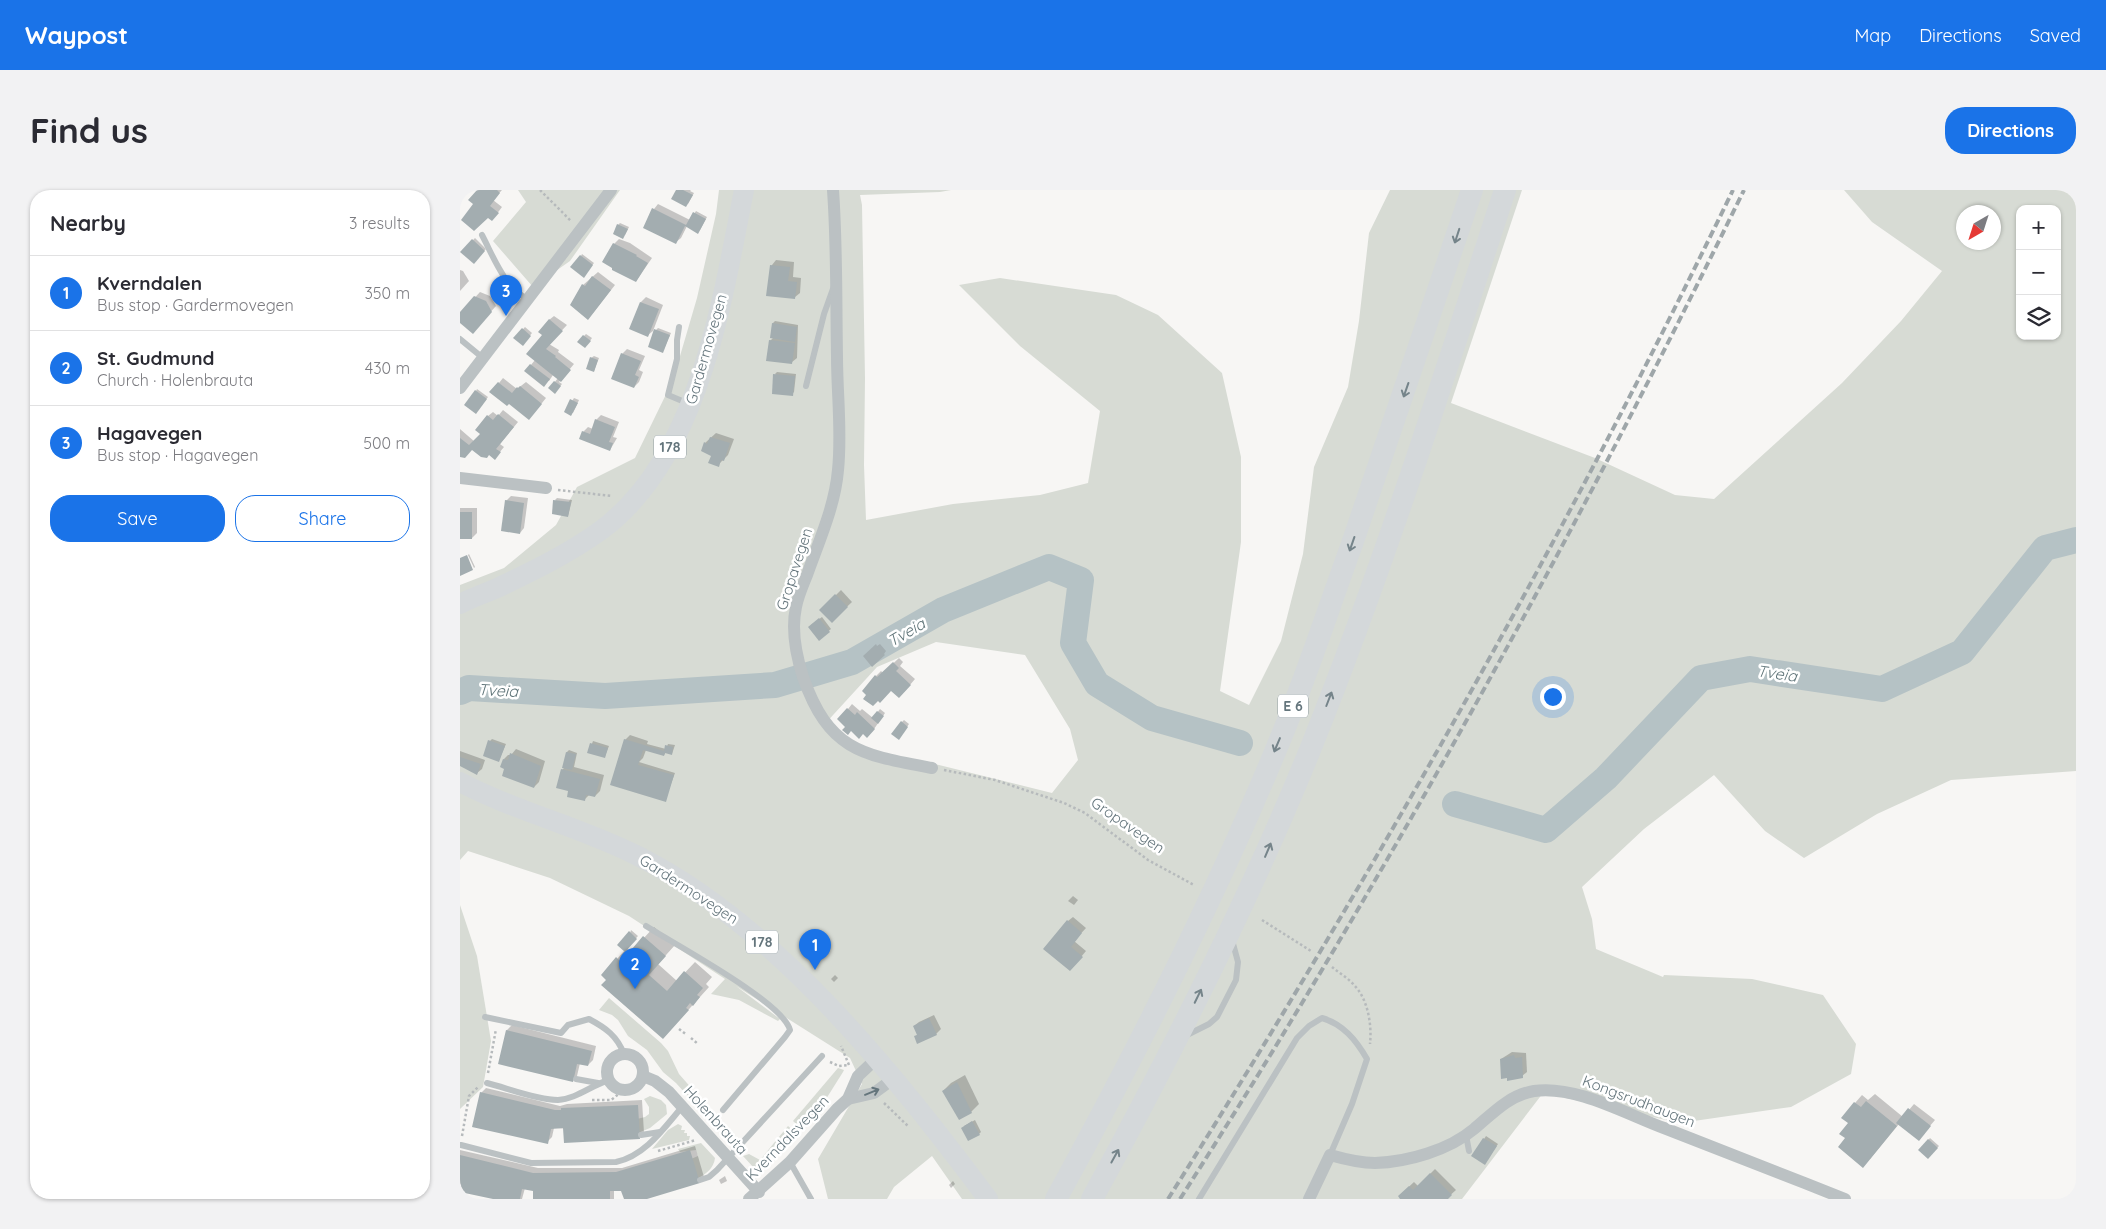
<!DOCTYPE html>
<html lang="en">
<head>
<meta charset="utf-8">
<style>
	:root { --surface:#fff; --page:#f2f2f3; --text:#2b2b33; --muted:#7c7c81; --line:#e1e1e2; --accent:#1a73e8 }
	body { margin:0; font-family:Quicksand,sans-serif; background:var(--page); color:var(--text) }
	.controls { position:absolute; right:15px; top:15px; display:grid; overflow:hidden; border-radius:10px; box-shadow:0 1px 4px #0004 }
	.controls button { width:45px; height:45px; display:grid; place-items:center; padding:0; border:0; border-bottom:1px solid var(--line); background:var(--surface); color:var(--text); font:25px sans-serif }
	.compass { position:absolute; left:1496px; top:15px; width:45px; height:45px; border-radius:50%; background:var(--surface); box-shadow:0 1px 4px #0004; rotate:219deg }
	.you { position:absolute; left:1092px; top:506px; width:18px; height:18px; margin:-12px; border:4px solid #fff; border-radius:50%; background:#1a73e8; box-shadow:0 0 0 8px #1a73e833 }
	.badge { display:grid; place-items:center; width:32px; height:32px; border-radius:50%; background:var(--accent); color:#fff; font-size:16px; font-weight:700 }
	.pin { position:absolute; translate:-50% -41px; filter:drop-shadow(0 1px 2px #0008) }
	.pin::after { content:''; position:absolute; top:26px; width:18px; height:15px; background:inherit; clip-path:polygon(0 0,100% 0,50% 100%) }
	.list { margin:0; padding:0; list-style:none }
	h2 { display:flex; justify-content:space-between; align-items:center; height:65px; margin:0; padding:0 20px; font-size:21px }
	h2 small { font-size:16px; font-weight:400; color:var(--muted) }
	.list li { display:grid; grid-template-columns:32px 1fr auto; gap:15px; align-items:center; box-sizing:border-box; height:75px; padding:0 20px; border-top:1px solid var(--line) }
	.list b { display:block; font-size:19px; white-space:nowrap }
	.list p { margin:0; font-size:16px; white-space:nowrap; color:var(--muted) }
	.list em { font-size:16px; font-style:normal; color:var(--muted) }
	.actions { display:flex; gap:10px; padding:15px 20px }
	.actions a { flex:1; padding:11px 0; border:1px solid var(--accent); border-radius:20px; text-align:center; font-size:18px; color:var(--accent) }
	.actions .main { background:var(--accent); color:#fff }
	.icon { flex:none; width:28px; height:28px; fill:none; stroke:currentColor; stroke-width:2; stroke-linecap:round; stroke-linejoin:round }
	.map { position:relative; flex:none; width:1616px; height:1009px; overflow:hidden; border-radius:20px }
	header { display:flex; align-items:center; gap:30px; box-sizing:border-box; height:70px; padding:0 25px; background:var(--accent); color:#fff }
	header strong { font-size:24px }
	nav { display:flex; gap:28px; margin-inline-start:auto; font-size:18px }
	.intro { display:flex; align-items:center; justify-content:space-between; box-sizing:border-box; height:120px; padding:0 30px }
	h1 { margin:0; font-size:35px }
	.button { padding:12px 22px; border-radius:20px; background:var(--accent); color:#fff; font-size:18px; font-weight:700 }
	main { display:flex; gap:30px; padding:0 30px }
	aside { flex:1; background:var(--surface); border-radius:20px; box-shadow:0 1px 4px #0004 }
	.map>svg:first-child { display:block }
	.green { fill:#d7dbd4; fill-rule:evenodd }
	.shadow { fill:#0003 }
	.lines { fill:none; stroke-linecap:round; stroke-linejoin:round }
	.river { stroke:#b5c2c5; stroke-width:26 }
	.building { fill:#a3adb0 }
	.path { stroke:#b6babc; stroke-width:2.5; stroke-dasharray:2.5 2.5; stroke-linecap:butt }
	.service { stroke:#bbc1c3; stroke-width:6 }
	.minor { stroke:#bbc1c3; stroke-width:12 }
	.primary { stroke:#d4d8da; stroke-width:20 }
	.motorway { stroke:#d4d8da; stroke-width:22 }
	.rail { stroke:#9ea6a9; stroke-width:4; stroke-dasharray:8 4; stroke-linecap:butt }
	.oneway { stroke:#75848a }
	.oneway2 { stroke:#64757c }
	.labels { text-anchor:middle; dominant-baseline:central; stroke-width:5; stroke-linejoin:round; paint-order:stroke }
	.shield { fill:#fff; stroke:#929ea3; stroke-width:1 }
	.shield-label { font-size:14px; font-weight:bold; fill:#64757c }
	.street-label { font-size:15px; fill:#64757c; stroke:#fff }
	.water-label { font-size:16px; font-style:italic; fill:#5f7478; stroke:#fff }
</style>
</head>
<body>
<header>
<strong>Waypost</strong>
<nav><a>Map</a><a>Directions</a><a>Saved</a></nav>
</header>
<div class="intro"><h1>Find us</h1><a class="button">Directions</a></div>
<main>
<aside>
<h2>Nearby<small>3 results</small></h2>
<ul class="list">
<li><span class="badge">1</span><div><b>Kverndalen</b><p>Bus stop · Gardermovegen</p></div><em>350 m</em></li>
<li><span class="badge">2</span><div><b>St. Gudmund</b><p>Church · Holenbrauta</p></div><em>430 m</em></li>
<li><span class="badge">3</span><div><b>Hagavegen</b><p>Bus stop · Hagavegen</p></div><em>500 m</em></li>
</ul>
<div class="actions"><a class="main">Save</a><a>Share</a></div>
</aside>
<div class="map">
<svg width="1616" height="1009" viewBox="0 0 1616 1009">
	<rect width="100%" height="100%" fill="#f7f6f4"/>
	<g class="green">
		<path d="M58,0H160L110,71L73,97L33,51L66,12Z"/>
		<path d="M259,0H491L480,2L400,5L402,15L405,188L404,275L406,330L493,314L580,305L628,293L640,221L560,156L499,95L540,88L656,105L698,125L762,183L781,267V352L760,501L789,515L821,451L843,364L854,277L888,197L899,131L909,43L930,0H1062L991,213L1135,268L1215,305L1254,309L1382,193L1441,131L1482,81L1412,32L1384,0H1616V581L1491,590L1417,624L1344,668L1305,641L1254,585L1184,639L1122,697L1132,729L1136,759L1203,787L1204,785L1292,789L1363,805L1396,854L1391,884L1331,917L1220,933L1083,903L1002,1009H502L472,966L434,997L427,1009H368L358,969L402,894L390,868L276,796L320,829L318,831L279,810L251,804L265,789L169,726L90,688L8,661L0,670V395L44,378L96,335L117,297L175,268L213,190L237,108L256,24ZM1560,19H1597V146H1560ZM1504,22H1534V52H1504ZM476,452L565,465L610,539L618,570L592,603L479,575L393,559L363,536L417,477Z"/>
		<path d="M0,715L17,766L31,851L23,897L0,919Z"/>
		<path d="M149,808L201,853L208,861L219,884L270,942L273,948L271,954L216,893L203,882L187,860L168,846L158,830L152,825L139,820Z"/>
		<path d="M378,878L384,880L383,882L366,909L342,939L333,931Z"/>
		<path d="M190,906L201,910L206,915L207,924L190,938L178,943L177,929L185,927L189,924V917L184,909Z"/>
		<path d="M218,934L222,936L221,940H225L224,943H227V946H230L229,950L192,959L208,940Z"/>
		<path d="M328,936L337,944L311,974L300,980L294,978L283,966L289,964L300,970Z"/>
		<path d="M241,953L255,968C254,978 246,984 237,989L231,969L238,966L236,960L220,962L218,959Z"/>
	</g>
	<g class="shadow">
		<path d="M18,0H42L33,10L42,17L36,25L28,26L14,13Z"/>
		<path d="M217,0H231L230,1L234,3L228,14Z"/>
		<path d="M198,14L230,30L236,21L247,27L240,40L227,36L221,48L216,52L194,19Z"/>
		<path d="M160,33L169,37L165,45L158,35Z"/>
		<path d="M15,48L26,59L14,72L2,62Z"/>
		<path d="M159,49L170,53L192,68L176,91L154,54Z"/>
		<path d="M122,64L134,73L125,84L121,66Z"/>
		<path d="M316,70L334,72L333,87L341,88L340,103L335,107L308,105L312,75Z"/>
		<path d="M0,80L3,81L9,91L0,101Z"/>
		<path d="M138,82L155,95L133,123L111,115L123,95Z"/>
		<path d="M20,102L30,106L36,116L17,137L0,131V124Z"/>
		<path d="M186,107L203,115L193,141L188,145L170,138L181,112Z"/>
		<path d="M94,126L107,135L89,154L99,160L98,162L114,174L99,192L102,194L95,202L90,198L98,188L93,185L89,191L66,181L75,170L83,144L89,130Z"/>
		<path d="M315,131L338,135L337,168L332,172L310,151L313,148V133Z"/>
		<path d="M65,137L72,143L63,154L55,148Z"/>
		<path d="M198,138L211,143L203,161L196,140Z"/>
		<path d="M126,144L132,148L127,155L124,146Z"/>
		<path d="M167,159L185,166L179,180L183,182L179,192L174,197L162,164Z"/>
		<path d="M134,166L139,168L134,181L131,168Z"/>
		<path d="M317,182L336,184L334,202L332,204L315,184Z"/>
		<path d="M43,188L57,199L66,192L86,208L74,223L39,193Z"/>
		<path d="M17,199L28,207L18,220L16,201Z"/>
		<path d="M114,208L119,210L113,223L105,222Z"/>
		<path d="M43,220L58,232L40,254L44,257L39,263L30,264L12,258L0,266V239L15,252L22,244L28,226L33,222L38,226Z"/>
		<path d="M141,225L159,232L153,247L157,248L150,260L123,242L128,237L133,239L136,230Z"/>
		<path d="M256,243L274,249L268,265L258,275L245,253Z"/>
		<path d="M51,306L68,308L64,338L60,343L46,311Z"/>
		<path d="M97,308L112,310L108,326L95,310Z"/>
		<path d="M0,318H17V343L12,348H0Z"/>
		<path d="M9,364L15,377L14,378L8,365Z"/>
		<path d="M381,400L392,412L372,431L361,420Z"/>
		<path d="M362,427L371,439L359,449L351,435Z"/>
		<path d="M419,453L420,455L423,453L428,458L425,461L426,462L412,475L404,466Z"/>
		<path d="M439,468L443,472L440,476L455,489L444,502L431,499L408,505L416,486L421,481L423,483Z"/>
		<path d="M392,514L400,521L402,519L413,528L420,519L425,523L412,542L404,543L387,536L388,519Z"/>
		<path d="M444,530L449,534L441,546L442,532Z"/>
		<path d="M170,545L188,551L187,554L206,559L208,554L215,555L212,564L206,562L204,565L186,560L183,568L179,572L215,583L205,610L152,594L165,550Z"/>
		<path d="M32,549L46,554L39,570L30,551Z"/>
		<path d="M133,551L149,556L145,566L129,562Z"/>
		<path d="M56,559L85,571L79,592L74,597L46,578L44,569L48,565H51Z"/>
		<path d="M109,560L117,563L114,577L144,585L140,601L135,606L130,604L124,610L110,600L102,580L105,577L107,562Z"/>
		<path d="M0,561L25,570L22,579L17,583L0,574Z"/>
		<path d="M613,706L618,710L614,715L608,711Z"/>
		<path d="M613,727L626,738L614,751L626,761L610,780L608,731Z"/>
		<path d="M194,737L215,755L198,774L217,791L235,772L252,787L246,794L249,797L203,848L143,785L165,760L171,740L178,746L167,758L171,762Z"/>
		<path d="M375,785L378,788L374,792L371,789Z"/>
		<path d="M474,825L481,839L476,844L455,847L458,844L454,836L459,832Z"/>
		<path d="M52,835L136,856L133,870L128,875L120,873L117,886L112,891L39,873L47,840Z"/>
		<path d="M1052,862L1066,863L1067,882L1062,886L1041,869Z"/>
		<path d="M505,885L519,914L511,922L483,901L491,893Z"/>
		<path d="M26,898L100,916L107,914L182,910L184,943L94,938L92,947L87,952L21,903Z"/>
		<path d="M1415,904L1443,927L1454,914L1475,930L1463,944L1439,934L1410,969L1387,948L1395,913L1402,905L1408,910Z"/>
		<path d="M515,930L521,942L519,944L504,936Z"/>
		<path d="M1026,946L1038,954L1026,971L1013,966Z"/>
		<path d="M1470,948L1479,956L1468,967L1460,960Z"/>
		<path d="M235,956L244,987L184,1009H165L162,1000H154V1009H74V1000L65,998L62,1009H46L0,1000V960L78,978H162Z"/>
		<path d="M975,979L996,1000L986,1009H942L939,1006L954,992L958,996Z"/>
		<path d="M265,986L267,991L261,994L259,990Z"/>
		<path d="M493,991L495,994L491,998L489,995Z"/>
	</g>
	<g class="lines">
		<g class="river">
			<path d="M0,502L9,498L145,506L315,495L392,472L483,420L589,377L621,390L613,453L637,494L692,528L780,553"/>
			<path d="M995,614L1086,640L1146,588L1241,488L1290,479L1422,499L1502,462L1585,358L1616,350"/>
		</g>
	</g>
	<g class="building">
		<path d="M17,0H37L40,3L30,16L39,23L32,31L28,28L14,41L1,30L13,14L8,10Z"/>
		<path d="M216,0H223L233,5L226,17L211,9Z"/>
		<path d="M192,18L226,35L233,22L246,29L238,44L225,36L216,54L183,38Z"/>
		<path d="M157,34L168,39L163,49L153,44Z"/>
		<path d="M12,49L25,61L14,74L0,62Z"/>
		<path d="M153,53L177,65L176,66L188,73L176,92L152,80V78L142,72Z"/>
		<path d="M120,65L133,75L124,88L110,77Z"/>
		<path d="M310,75L330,77L328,91L337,92L335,109L306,106Z"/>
		<path d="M132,86L151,100L128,130L110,115L122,94L125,96Z"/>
		<path d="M14,106L26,111L32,122L13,144L0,133V122Z"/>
		<path d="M180,112L199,119L188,147L169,139Z"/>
		<path d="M89,129L103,141L86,159L96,166L95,167L111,180L101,192L66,164L82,145L78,142Z"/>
		<path d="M312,133L337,137L335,152L310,148Z"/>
		<path d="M62,138L71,146L63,156L53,148Z"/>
		<path d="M194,139L210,145L203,163L188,157Z"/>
		<path d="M123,145L131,151L125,158L117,152Z"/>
		<path d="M309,150L335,153L332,174L306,171Z"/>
		<path d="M161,163L181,171L175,185L179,187L174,198L151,189Z"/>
		<path d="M130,167L138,170L134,182L126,179Z"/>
		<path d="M70,174L90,189L84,197L64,181Z"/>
		<path d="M313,184L335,186L333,206L312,204Z"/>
		<path d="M94,191L101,196L95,204L88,198Z"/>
		<path d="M38,192L52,203L57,197L58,198L60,196L82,214L69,230L49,214L47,216L29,202Z"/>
		<path d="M15,200L27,209L16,224L4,215Z"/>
		<path d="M110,209L118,213L111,226L104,222Z"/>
		<path d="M38,224L54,237L36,259L41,262L35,270L29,265L27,268L21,267L12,260L5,268L0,267V248L9,255L20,244L15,240L27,225L33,230Z"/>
		<path d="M135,229L155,237L149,252L153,253L150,261L119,249L122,241L130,244Z"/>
		<path d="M250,247L270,253L264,271L261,270L259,277L248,273L251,266L241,261L244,252L247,254Z"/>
		<path d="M45,310L64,313L60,344L41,341Z"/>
		<path d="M93,310L111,312L108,327L92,324Z"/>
		<rect x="0" y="322" width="12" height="27"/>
		<path d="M7,365L13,380L0,386V368Z"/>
		<path d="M375,404L388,417L372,433L359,420Z"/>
		<path d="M359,428L370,442L359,451L348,437Z"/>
		<path d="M416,454L417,456L420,454L426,461L424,464L425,465L412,477L403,466Z"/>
		<path d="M433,472L439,478L436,481L451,495L439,508L431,501L420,513L418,511L413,516L403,509L406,505L402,501L415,485L417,487Z"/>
		<path d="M387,518L395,525L397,522L415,539L407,548L403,544L399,549L391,541L388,545L382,540L385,537L377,529Z"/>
		<path d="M417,521L424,526L418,534L411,528Z"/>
		<path d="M441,531L448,537L439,550L431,544Z"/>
		<path d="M164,549L204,561L205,555L213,557L212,565L205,563L204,566L183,560L178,575L214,585L206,612L150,595Z"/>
		<path d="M28,550L45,556L39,572L23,566Z"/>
		<path d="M130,553L148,558L145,568L127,563Z"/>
		<path d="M106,562L116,564L112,580L102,578Z"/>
		<path d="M50,563L81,576L74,598L42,586L44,579L40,577L43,569L48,570Z"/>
		<path d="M0,567L21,574L17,585L0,576Z"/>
		<path d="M101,579L140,589L135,607L126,605L125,611L107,607L108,601L96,598Z"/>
		<path d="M607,730L622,743L611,757L623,767L610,781L583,759Z"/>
		<path d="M169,741L177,749L165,762L157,755Z"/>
		<path d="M183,746L206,766L189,785L207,801L224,781L243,798L237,805L240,807L233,816L230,813L226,818L229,820L203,849L141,795L146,790L141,785L156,767L161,772Z"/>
		<path d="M469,828L477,845L457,854L454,846L457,845L453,836Z"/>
		<path d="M46,840L132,861L128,876L117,874L113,892L38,874Z"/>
		<path d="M1054,865L1055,868L1062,867L1063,888L1047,891V888L1041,889L1040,869Z"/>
		<path d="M497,892L512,923L499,930L482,901Z"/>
		<path d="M20,902L95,920H101V918L178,915L180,949L104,953L103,938L91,939L88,954L12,937Z"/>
		<path d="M1406,911L1437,936L1403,978L1378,957L1385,948L1379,944L1388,933L1381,928L1394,912L1401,917Z"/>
		<path d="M1448,918L1471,936L1459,951L1436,933Z"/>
		<path d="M512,931L520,945L508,951L501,938Z"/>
		<path d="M1023,948L1037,956L1025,975L1011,966Z"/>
		<path d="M1468,949L1478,958L1468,969L1458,960Z"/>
		<path d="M230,960L240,993L187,1009H164L161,1001H150V1009H73V1001L62,999L60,1009H33L0,1002V965L73,983L156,982Z"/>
		<path d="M970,983L992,1005L988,1009H940L938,1006L949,996L953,1000Z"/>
	</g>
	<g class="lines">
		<g class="path">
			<path d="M80,0L111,31"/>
			<path d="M98,300L152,306"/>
			<path d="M484,580L535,590L604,613L625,623L688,670L734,695"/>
			<path d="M802,730L851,761"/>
			<path d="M872,777C879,783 888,788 894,795C908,809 912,835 910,854"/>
			<path d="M219,839L227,845"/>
			<path d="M231,848L238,854"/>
			<path d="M370,872L379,876L389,875L381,856"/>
			<path d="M28,883L36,839"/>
			<path d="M132,910H151L164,900"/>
			<path d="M424,913L449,937"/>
			<path d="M2,946L9,906L19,896"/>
			<path d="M198,961L236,950"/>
		</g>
		<g class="service">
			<path d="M22,45C35,70 43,94 67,109"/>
			<path d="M219,137L217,150V169L208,205L227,213"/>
			<path d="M0,149L23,168"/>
			<path d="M346,196L364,124L374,96"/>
			<path d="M186,736C214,754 323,812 330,840L325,847L263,920"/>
			<path d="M25,827L101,843L108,835L129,829C146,838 157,846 164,864"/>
			<path d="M725,846L749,834L757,827L776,790L778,772L772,750"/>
			<path d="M116,889L138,893"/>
			<path d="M27,893C47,898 77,910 98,910C116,909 132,895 149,890"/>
			<path d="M181,945L200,942"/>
			<path d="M1006,945L1009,961"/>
			<path d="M1,955L71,973L156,972C185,966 204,938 222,917"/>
			<path d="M330,972L351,1009"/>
			<path d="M240,990L249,987L257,980L362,866"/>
			<path d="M739,1009L837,848L849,836L862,828C883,834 896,850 907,869L892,914L870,965"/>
		</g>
		<g class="minor">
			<path d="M373,0C377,56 376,111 377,166C377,205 382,242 378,280C375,316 359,351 347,385C343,395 338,406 336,417C331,440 336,465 343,487C369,561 402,565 472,578"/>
			<path d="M0,198L151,0"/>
			<path d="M0,288L86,298"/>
			<circle cx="165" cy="882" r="18"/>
			<path d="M183,886L195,891L209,902L299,1002"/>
			<path d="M388,909L414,903L433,889"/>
			<path d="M289,1009L330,972L377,919L388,909L398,886L416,869"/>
			<path d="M849,1009L870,965C884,969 900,973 915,973C948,972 989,960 1014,939C1032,924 1049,905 1074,901C1116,895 1166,924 1204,938C1265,962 1325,985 1385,1009"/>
		</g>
		<g class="primary">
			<path d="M0,414C11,408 23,404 35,399C71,382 108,364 140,341C239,269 262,112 284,0"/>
			<path d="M0,592C57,622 121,637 178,666C318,737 435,885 528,1009"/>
		</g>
		<g class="motorway">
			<path d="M596,1009C679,858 757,704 822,545C848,482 869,417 892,354C933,236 973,118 1012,0"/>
			<path d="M632,1009C713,861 789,711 852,555C925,373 984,186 1045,0"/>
		</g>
		<g class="rail">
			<path d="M708,1009C914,683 1105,347 1273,0"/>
			<path d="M720,1009C928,684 1115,346 1284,0"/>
		</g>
	</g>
	<defs><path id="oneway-shaft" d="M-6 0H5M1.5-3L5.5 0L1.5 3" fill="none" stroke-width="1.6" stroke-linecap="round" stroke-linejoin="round" transform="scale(1.25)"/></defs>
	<g class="oneway">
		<use href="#oneway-shaft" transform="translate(997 46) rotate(108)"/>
		<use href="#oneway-shaft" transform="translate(946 200) rotate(109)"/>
		<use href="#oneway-shaft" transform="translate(892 354) rotate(109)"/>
		<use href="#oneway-shaft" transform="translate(869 509) rotate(-69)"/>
		<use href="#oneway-shaft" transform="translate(817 555) rotate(113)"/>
		<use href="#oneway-shaft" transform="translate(808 660) rotate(-67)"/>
		<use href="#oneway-shaft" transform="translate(738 806) rotate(-64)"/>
		<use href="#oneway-shaft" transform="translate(655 966) rotate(-61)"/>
	</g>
	<use class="oneway2" href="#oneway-shaft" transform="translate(412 902) rotate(-22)"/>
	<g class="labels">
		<g class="shield">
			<rect x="194" y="245.5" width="32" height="23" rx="4"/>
			<rect x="818" y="504.5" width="30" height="23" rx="4"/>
			<rect x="286" y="740.5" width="32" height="23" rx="4"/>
		</g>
		<g class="shield-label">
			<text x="210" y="257">178</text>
			<text x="833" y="516">E 6</text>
			<text x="302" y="752">178</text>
		</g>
		<g class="street-label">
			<text transform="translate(246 159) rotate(-74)">Gardermovegen</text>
			<text transform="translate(334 379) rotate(-72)">Gropavegen</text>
			<text transform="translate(668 635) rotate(35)">Gropavegen</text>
			<text transform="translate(229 699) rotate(33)">Gardermovegen</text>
			<text transform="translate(1179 911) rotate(21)">Kongsrudhaugen</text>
			<text transform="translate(256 930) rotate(48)">Holenbrauta</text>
			<text transform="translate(327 948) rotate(-46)">Kverndalsvegen</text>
		</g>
		<g class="water-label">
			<text transform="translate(446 442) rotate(-30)">Tveia</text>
			<text transform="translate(1317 483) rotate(8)">Tveia</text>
			<text transform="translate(38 500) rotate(3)">Tveia</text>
		</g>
	</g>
</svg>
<div class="controls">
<button>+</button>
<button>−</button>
<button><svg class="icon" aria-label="layers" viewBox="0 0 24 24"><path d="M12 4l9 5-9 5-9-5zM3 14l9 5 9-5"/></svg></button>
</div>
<svg class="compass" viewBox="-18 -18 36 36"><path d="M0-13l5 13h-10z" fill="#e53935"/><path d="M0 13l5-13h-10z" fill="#7c7c81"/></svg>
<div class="you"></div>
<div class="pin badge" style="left:355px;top:780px">1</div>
<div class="pin badge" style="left:175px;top:799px">2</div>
<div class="pin badge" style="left:46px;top:126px">3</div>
</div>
</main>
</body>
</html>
